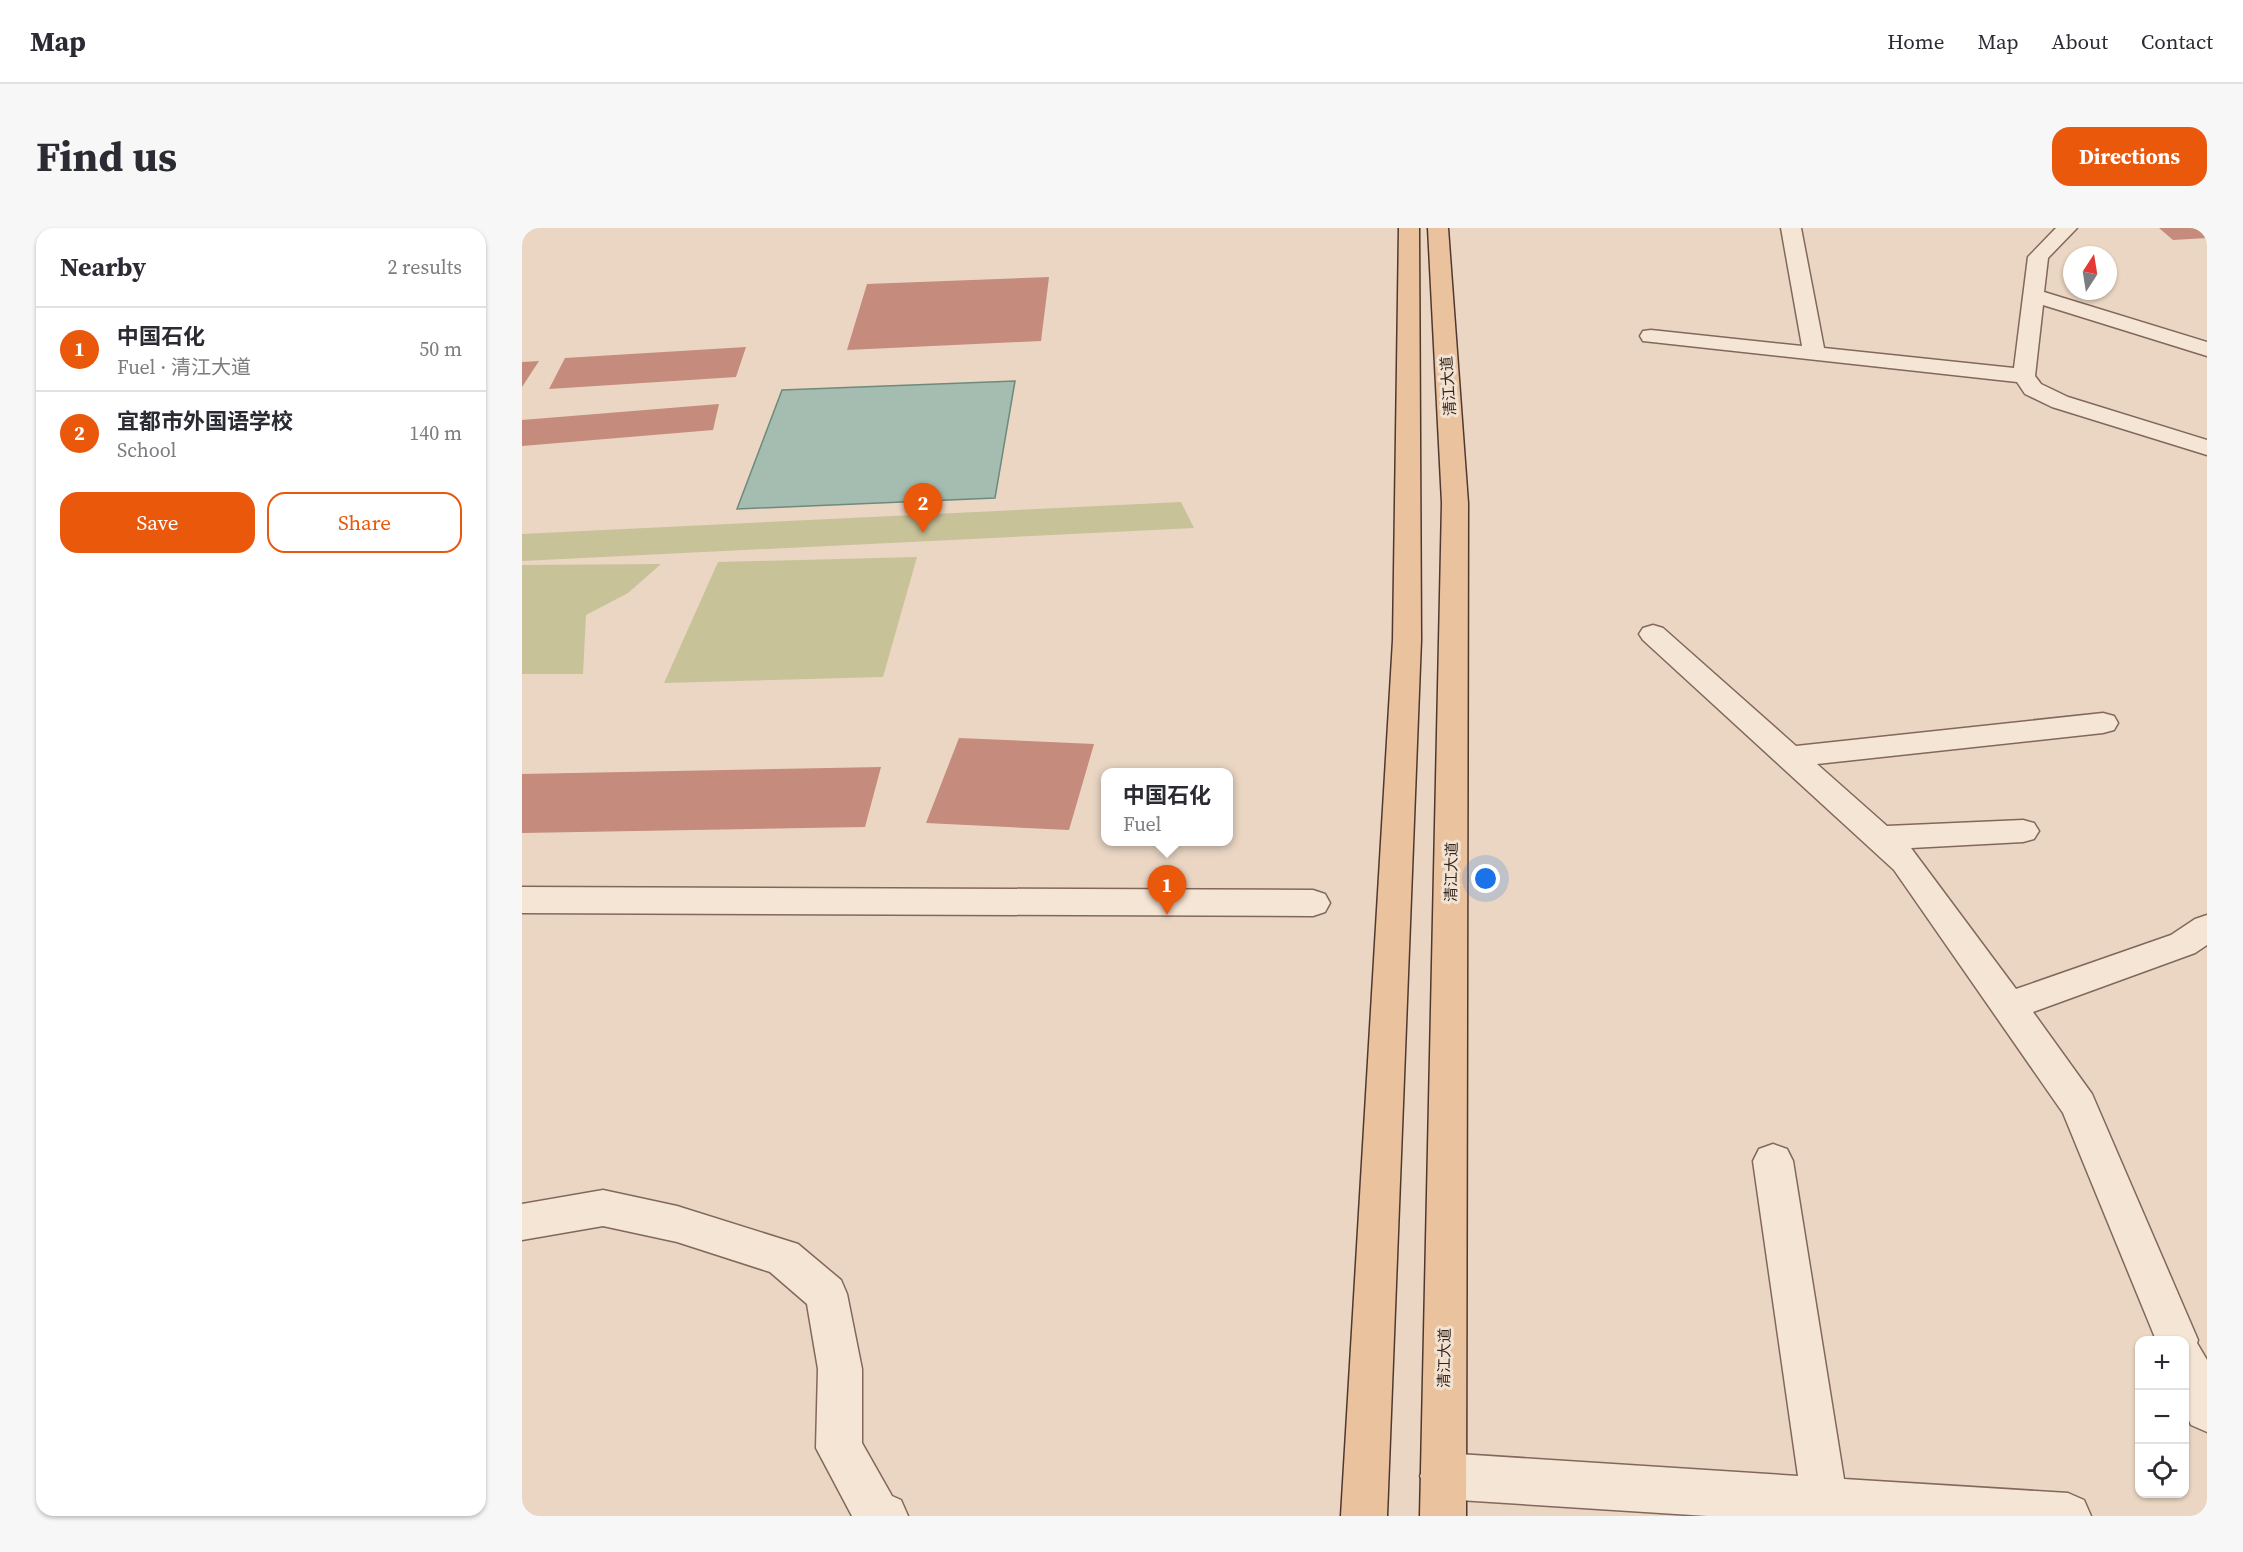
<!DOCTYPE html>
<html lang="en">
<head>
<meta charset="utf-8">
<style>
	:root { --surface:#fff; --page:#f7f7f7; --text:#2b2b33; --muted:#7c7c81; --line:#e1e1e2; --accent:#ea580c }
	body { margin:0; font-family:"Source Serif 4","Noto Sans SC",serif; background:var(--page); color:var(--text) }
	.controls { position:absolute; right:18px; bottom:18px; display:grid; overflow:hidden; border-radius:12px; box-shadow:0 2px 4px #0004 }
	.controls button { width:54px; height:54px; display:grid; place-items:center; padding:0; border:0; border-bottom:2px solid var(--line); background:var(--surface); color:var(--text); font:30px sans-serif }
	.compass { position:absolute; left:1541px; top:18px; width:54px; height:54px; border-radius:50%; background:var(--surface); box-shadow:0 2px 4px #0004; rotate:12deg }
	.you { position:absolute; left:964px; top:651px; width:21px; height:21px; margin:-15px; border:4px solid #fff; border-radius:50%; background:#1a73e8; box-shadow:0 0 0 9px #1a73e833 }
	.badge { display:grid; place-items:center; width:39px; height:39px; border-radius:50%; background:var(--accent); color:#fff; font-size:20px; font-weight:700 }
	.pin { position:absolute; translate:-50% -50px; filter:drop-shadow(0 2px 3px #0008) }
	.pin::after { content:''; position:absolute; top:32px; width:21px; height:18px; background:inherit; clip-path:polygon(0 0,100% 0,50% 100%) }
	.popup { position:absolute; left:579px; top:540px; width:132px; height:78px; box-sizing:border-box; display:grid; place-content:center; border-radius:12px; background:var(--surface); filter:drop-shadow(0 2px 4px #0005); font-size:20px; white-space:nowrap; color:var(--muted) }
	.popup b { font-size:22px; color:var(--text) }
	.popup::after { content:''; position:absolute; left:50%; top:100%; margin-left:-12px; border:12px solid transparent; border-top-color:var(--surface) }
	.list { margin:0; padding:0; list-style:none }
	h2 { display:flex; justify-content:space-between; align-items:center; height:78px; margin:0; padding:0 24px; font-size:26px }
	h2 small { font-size:20px; font-weight:400; color:var(--muted) }
	.list li { display:grid; grid-template-columns:39px 1fr auto; gap:18px; align-items:center; box-sizing:border-box; height:84px; padding:0 24px; border-top:2px solid var(--line) }
	.list b { display:block; font-size:22px; white-space:nowrap }
	.list p { margin:0; font-size:20px; white-space:nowrap; color:var(--muted) }
	.list em { font-size:20px; font-style:normal; color:var(--muted) }
	.actions { display:flex; gap:12px; padding:18px 24px }
	.actions a { flex:1; padding:14px 0; border:2px solid var(--accent); border-radius:18px; text-align:center; font-size:21px; color:var(--accent) }
	.actions .main { background:var(--accent); color:#fff }
	.icon { flex:none; width:33px; height:33px; fill:none; stroke:currentColor; stroke-width:2; stroke-linecap:round; stroke-linejoin:round }
	.map { position:relative; flex:none; width:1685px; height:1288px; overflow:hidden; border-radius:18px }
	header { display:flex; align-items:center; gap:36px; box-sizing:border-box; height:84px; padding:0 30px; background:var(--surface); border-bottom:2px solid var(--line) }
	header strong { font-size:28px }
	nav { display:flex; gap:33px; margin-inline-start:auto; font-size:21px }
	.intro { display:flex; align-items:center; justify-content:space-between; box-sizing:border-box; height:144px; padding:0 36px }
	h1 { margin:0; font-size:42px }
	.button { padding:15px 27px; border-radius:18px; background:var(--accent); color:#fff; font-size:21px; font-weight:700 }
	main { display:flex; gap:36px; padding:0 36px }
	aside { flex:1; background:var(--surface); border-radius:18px; box-shadow:0 2px 4px #0004 }
	.map>svg:first-child { display:block }
	.green { fill:#c7c298 }
	.water { fill:#a5bdb1; stroke:#6d8a7c; stroke-width:1.5 }
	.building { fill:#c58b7c }
	.lines { fill:none; stroke-linecap:round; stroke-linejoin:round }
	.minor-casing { stroke:#82685c; stroke-width:3 }
	.major-casing { stroke:#50382f; stroke-width:3 }
	.minor { fill:#f5e5d5; fill-rule:evenodd }
	.major { fill:#eac29e; fill-rule:evenodd }
	.labels { text-anchor:middle; dominant-baseline:central; stroke-width:6; stroke-linejoin:round; paint-order:stroke }
	.street-label { font-size:15px; fill:#33241e; stroke:#f2e2d2 }
</style>
</head>
<body>
<header>
<strong>Map</strong>
<nav><a>Home</a><a>Map</a><a>About</a><a>Contact</a></nav>
</header>
<div class="intro"><h1>Find us</h1><a class="button">Directions</a></div>
<main>
<aside>
<h2>Nearby<small>2 results</small></h2>
<ul class="list">
<li><span class="badge">1</span><div><b>中国石化</b><p>Fuel · 清江大道</p></div><em>50 m</em></li>
<li><span class="badge">2</span><div><b>宜都市外国语学校</b><p>School</p></div><em>140 m</em></li>
</ul>
<div class="actions"><a class="main">Save</a><a>Share</a></div>
</aside>
<div class="map">
<svg width="1685" height="1288" viewBox="0 0 1685 1288">
	<rect width="100%" height="100%" fill="#ead6c3"/>
	<g class="green">
		<path d="M659,274L672,300L0,333V306Z"/>
		<path d="M395,329L361,449L142,455L196,334Z"/>
		<path d="M139,336L106,365L64,387L61,446H0V337Z"/>
	</g>
	<path class="water" d="M493,153L473,270L215,281L260,162Z"/>
	<g class="building">
		<path d="M1637,0H1685V10L1651,12Z"/>
		<path d="M527,49L519,113L325,122L345,56Z"/>
		<path d="M224,119L214,149L27,161L43,130Z"/>
		<path d="M17,133L0,159V134Z"/>
		<path d="M197,176L191,202L0,218V192Z"/>
		<path d="M437,510L572,516L547,602L404,595Z"/>
		<path d="M359,539L343,599L0,605V546Z"/>
	</g>
	<g class="lines">
		<g class="minor-casing">
			<g id="minor">
				<path d="M1259,0H1279L1302,120L1492,140L1506,29L1534,0H1555L1526,30L1522,64L1685,114V128L1521,77L1513,148L1519,156L1546,169L1685,212V227L1530,179L1503,166L1495,154L1121,113L1118,108L1121,103L1129,102L1280,118Z"/>
				<path d="M1131,397L1141,400L1274,518L1581,485L1592,488L1596,495L1592,502L1581,505L1295,536L1365,598L1501,592L1512,595L1517,603L1512,611L1501,614L1389,620L1494,761L1649,707L1673,691L1685,687V717L1673,725L1511,784L1570,866L1676,1112L1675,1115L1685,1132V1204L1669,1197L1662,1182V1112H1634L1541,885L1372,642L1121,412L1117,406L1121,400Z"/>
				<path d="M0,659L791,662L803,666L808,675L803,684L791,688L0,685Z"/>
				<path d="M1251,916L1265,921L1271,933L1322,1251L1546,1265L1562,1272L1569,1288H1185L921,1271L905,1264L898,1248L905,1232L921,1225L1276,1248L1231,933L1237,921Z"/>
				<path d="M81,962L155,978L276,1016L319,1052L325,1066L340,1141V1215L370,1268L379,1272L386,1288H330L294,1220L296,1141L285,1076L248,1044L155,1014L81,998L0,1012V976Z"/>
			</g>
		</g>
		<g class="major-casing">
			<g id="major">
				<path d="M877,0H897L899,412L865,1288H819L871,412Z"/>
				<path d="M906,0H926L946,275L944,1288H898L920,275Z"/>
			</g>
		</g>
		<use href="#minor" class="minor"/>
		<use href="#major" class="major"/>
	</g>
	<g class="labels">
		<g class="street-label">
			<text transform="translate(926 158) rotate(-94)">清江大道</text>
			<text transform="translate(929 644) rotate(-89)">清江大道</text>
			<text transform="translate(922 1130) rotate(-89)">清江大道</text>
		</g>
	</g>
</svg>
<div class="controls">
<button>+</button>
<button>−</button>
<button><svg class="icon" aria-label="locate" viewBox="0 0 24 24"><circle cx="12" cy="12" r="6"/><path d="M12 2v4M12 18v4M2 12h4M18 12h4"/></svg></button>
</div>
<svg class="compass" viewBox="-18 -18 36 36"><path d="M0-13l5 13h-10z" fill="#e53935"/><path d="M0 13l5-13h-10z" fill="#7c7c81"/></svg>
<div class="you"></div>
<div class="pin badge" style="left:645px;top:687px">1</div>
<div class="popup"><b>中国石化</b>Fuel</div>
<div class="pin badge" style="left:401px;top:305px">2</div>
</div>
</main>
</body>
</html>
